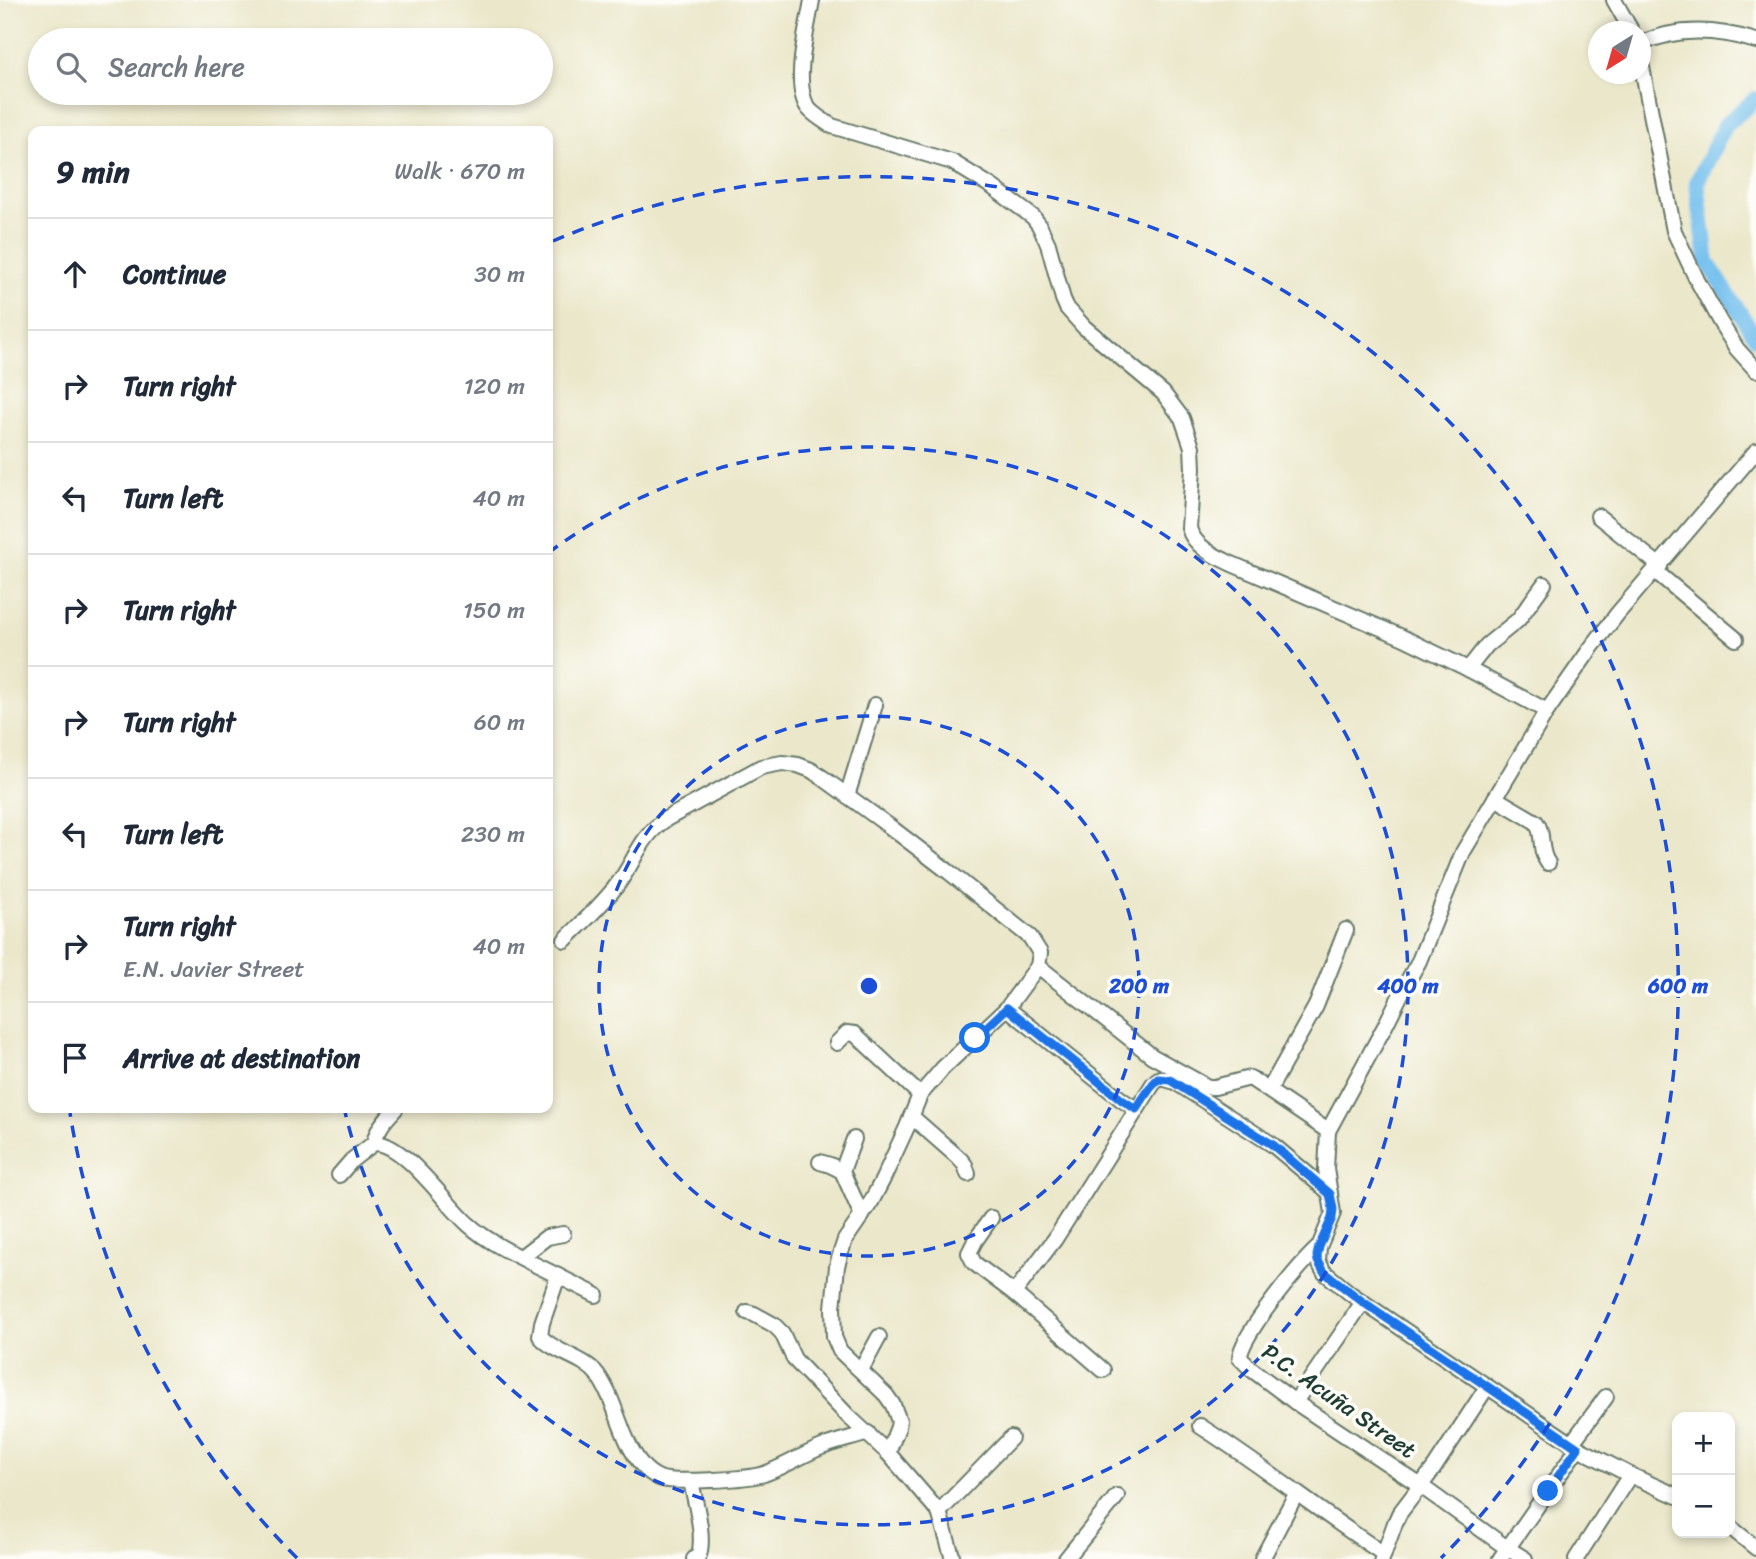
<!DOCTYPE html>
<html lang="en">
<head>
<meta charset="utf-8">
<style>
	:root { --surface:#fff; --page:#f6f6f7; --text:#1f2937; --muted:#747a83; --line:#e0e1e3 }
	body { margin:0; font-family:Sriracha,sans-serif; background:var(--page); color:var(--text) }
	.controls { position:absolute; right:21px; bottom:21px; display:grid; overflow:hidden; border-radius:14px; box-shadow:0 4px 10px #0003 }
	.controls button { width:63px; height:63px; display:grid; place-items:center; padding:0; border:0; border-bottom:2px solid var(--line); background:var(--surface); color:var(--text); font:35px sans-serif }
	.compass { position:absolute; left:1588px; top:21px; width:63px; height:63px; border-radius:50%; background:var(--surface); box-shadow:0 4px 10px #0003; rotate:217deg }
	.stop { position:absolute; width:21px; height:21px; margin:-16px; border:5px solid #1a73e8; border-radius:50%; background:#fff }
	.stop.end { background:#1a73e8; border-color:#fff; box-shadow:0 2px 7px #0008 }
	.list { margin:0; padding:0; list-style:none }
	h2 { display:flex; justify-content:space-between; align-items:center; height:91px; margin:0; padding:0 28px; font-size:30px }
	h2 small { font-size:23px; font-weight:400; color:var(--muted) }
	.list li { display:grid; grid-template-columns:46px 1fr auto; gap:21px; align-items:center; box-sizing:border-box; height:112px; padding:0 28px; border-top:2px solid var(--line) }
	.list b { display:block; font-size:26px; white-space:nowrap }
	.list p { margin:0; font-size:23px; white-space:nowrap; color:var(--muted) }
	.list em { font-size:23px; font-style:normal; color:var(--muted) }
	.icon { flex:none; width:38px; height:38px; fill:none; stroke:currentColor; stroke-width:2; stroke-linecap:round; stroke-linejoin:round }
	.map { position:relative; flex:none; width:1756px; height:1559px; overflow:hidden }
	.search { position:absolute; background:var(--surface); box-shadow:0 4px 10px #0003; left:28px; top:28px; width:525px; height:77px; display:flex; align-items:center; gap:18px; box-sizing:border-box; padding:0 24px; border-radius:38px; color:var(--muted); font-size:26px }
	.panel { position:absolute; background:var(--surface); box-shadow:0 4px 10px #0003; left:28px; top:126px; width:525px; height:987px; border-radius:14px }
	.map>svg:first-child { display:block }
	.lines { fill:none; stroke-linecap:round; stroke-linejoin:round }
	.river { stroke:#75c0ee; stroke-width:16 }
	.minor-casing { stroke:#667868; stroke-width:18 }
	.minor { stroke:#fff; stroke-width:14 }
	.route { stroke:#1a73e8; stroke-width:9 }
	.ring { fill:none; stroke:#1d4ed8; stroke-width:3.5; stroke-dasharray:12 9 }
	.labels { text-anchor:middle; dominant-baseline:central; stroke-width:7; stroke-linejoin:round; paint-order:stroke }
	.street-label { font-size:23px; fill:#1f3d34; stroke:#fdfcf7 }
	.centre { fill:#1d4ed8; stroke:#fdfcf7; stroke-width:3.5 }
	.ring-label { font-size:21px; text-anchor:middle; font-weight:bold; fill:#1d4ed8; stroke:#fdfcf7; stroke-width:7; stroke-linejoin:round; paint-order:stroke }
</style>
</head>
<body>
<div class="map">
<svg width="1756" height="1559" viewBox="0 0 1756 1559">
	<rect width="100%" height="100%" fill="#fdfcf7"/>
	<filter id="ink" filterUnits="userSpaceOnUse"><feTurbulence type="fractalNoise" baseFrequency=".0143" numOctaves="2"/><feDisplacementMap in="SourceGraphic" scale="14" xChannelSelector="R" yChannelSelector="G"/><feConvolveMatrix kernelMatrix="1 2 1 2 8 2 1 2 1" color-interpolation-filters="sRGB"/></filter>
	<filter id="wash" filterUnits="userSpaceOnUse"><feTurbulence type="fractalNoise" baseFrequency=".00686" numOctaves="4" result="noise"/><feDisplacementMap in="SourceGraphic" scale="28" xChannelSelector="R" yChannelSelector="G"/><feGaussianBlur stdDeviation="1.57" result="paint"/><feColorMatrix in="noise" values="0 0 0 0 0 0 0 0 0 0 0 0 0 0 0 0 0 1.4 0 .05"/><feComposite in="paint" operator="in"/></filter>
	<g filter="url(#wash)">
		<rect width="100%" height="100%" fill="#ebe7ca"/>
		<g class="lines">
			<path class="river" d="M1756,99L1725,125L1697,182L1707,262L1756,338"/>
		</g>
	</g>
	<g filter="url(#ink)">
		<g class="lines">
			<g class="minor-casing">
				<g id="minor">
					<path d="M812,0C808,26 791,87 809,109C815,116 824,121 832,126L952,162L991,186L1033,217L1039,225L1048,244L1063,299L1067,308L1084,327L1163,393L1182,418L1192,447L1193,469L1189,528C1194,547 1215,556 1232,564L1402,637L1468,669L1547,711"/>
					<path d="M1614,0L1632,32"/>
					<path d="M1640,44C1678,26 1717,29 1756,41"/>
					<path d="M1640,57L1674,231L1697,280L1720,322L1737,349L1756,370"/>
					<path d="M1598,516L1660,566"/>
					<path d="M1655,571L1736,639"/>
					<path d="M1468,669L1487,645L1518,620L1544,584"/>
					<path d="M847,796L875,705"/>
					<path d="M1495,798L1536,822C1545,834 1538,850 1548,863"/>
					<path d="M565,940C583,922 602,905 617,885C636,860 639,838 666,819L761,767L782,763L798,765L811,770L823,778L889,826L949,872L1030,937L1040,953L1038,966L1152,1056L1208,1087H1215L1250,1078L1328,1131"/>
					<path d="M1007,1008L1122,1100L1136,1109"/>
					<path d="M837,1043L847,1033L855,1034L920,1095"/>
					<path d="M1269,1090L1316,1006L1346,930"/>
					<path d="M396,1108C386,1119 377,1128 374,1143C404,1142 446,1205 468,1224C492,1246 529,1261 558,1276L542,1323L540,1336C554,1353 584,1357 597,1374C617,1401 620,1439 642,1465C646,1470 653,1475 659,1478C673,1484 748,1479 764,1474C784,1467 802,1455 822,1447C837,1441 853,1438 868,1433"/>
					<path d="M911,1116L960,1159L965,1165L968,1174"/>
					<path d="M854,1139L842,1171L862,1216"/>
					<path d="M820,1162L830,1165L842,1171"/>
					<path d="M339,1175L352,1160L374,1143"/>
					<path d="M991,1218L975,1241L969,1253L974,1263L1014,1293"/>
					<path d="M1319,1247C1301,1263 1239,1337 1240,1358L1251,1369L1295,1402L1421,1486L1507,1548L1525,1559"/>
					<path d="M521,1257L547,1237L563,1234"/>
					<path d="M558,1276L596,1295"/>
					<path d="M747,1312L754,1314L774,1325L782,1333L794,1359L848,1416L888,1453L939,1512L953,1559"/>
					<path d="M861,1370L879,1337"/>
					<path d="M1103,1370L1014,1293L1055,1239L1153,1084L1158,1079H1165L1175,1082L1273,1145L1330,1193"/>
					<path d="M1295,1402L1363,1302"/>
					<path d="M1200,1426C1263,1466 1321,1513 1384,1554"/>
					<path d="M1571,1444L1606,1397"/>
					<path d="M888,1453L898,1427L899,1421L893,1405L886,1395L840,1351L834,1337L833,1308L837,1266L841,1252L845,1240L871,1202L883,1179L907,1127L920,1095L943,1068L1007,1008L1038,966"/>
					<path d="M691,1481C695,1502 705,1535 699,1555L694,1559"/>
					<path d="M1677,1496L1630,1475L1578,1448L1351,1294L1324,1272L1318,1261L1319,1247L1333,1213L1326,1169L1328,1131L1385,1026L1406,984L1419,961L1463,852L1547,711L1591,648L1618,613L1756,451"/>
					<path d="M939,1512L1011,1438"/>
					<path d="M1730,1527L1756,1548"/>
					<path d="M1066,1559L1117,1496"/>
					<path d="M1262,1559L1296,1494"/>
					<path d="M1382,1559L1395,1523L1399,1514L1434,1468L1487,1387"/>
					<path d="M1500,1559L1578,1448"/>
					<path d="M1576,1559L1630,1475"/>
				</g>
			</g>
			<use href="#minor" class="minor"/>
		</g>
	</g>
	<g class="lines" filter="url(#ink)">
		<path class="route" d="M975,1038L1007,1008L1122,1100L1136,1109L1153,1084L1158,1079L1170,1080L1273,1145L1330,1194L1333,1209L1332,1218L1319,1247L1317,1256L1318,1261L1324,1272L1363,1302L1578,1448L1548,1491"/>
	</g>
	<g class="ring">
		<circle cx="869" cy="986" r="270"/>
		<path d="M548 553A539 539 0 1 1 345 1112"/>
		<path d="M297 1558A809 809 0 0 1 70 1113M553 241A809 809 0 0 1 1441 1558"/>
	</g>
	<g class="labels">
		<g class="street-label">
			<text transform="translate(1339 1401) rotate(35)">P.C. Acuña Street</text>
		</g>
	</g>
	<circle cx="869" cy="986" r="10" class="centre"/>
	<g class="ring-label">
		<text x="1139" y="993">200 m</text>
		<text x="1408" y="993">400 m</text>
		<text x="1678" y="993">600 m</text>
	</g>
</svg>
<div class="controls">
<button>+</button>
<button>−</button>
</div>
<svg class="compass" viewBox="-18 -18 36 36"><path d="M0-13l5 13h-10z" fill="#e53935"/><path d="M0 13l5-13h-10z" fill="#747a83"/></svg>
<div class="stop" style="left:975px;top:1038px"></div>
<div class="stop end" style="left:1548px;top:1491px"></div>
<div class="search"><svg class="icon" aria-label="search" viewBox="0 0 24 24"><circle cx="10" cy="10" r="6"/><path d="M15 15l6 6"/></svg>Search here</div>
<section class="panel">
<h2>9 min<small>Walk · 670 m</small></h2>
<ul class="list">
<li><svg class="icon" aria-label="ahead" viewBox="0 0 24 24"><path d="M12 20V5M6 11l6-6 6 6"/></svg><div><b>Continue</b></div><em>30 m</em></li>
<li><svg class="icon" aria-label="right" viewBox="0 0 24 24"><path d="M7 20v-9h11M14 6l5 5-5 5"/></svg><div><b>Turn right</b></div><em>120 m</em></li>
<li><svg class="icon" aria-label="left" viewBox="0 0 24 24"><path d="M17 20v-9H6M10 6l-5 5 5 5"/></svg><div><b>Turn left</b></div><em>40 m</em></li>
<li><svg class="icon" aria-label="right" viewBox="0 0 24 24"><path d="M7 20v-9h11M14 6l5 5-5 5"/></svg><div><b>Turn right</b></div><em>150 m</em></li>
<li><svg class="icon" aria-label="right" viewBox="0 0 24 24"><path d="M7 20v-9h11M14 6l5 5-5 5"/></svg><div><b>Turn right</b></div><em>60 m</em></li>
<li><svg class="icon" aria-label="left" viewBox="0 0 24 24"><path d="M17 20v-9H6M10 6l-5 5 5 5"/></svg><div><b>Turn left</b></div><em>230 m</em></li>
<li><svg class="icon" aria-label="right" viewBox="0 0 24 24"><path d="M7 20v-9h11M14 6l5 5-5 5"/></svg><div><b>Turn right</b><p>E.N. Javier Street</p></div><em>40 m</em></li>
<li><svg class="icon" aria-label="arrive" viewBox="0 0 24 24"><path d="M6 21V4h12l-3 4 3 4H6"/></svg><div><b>Arrive at destination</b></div></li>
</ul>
</section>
</div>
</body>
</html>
